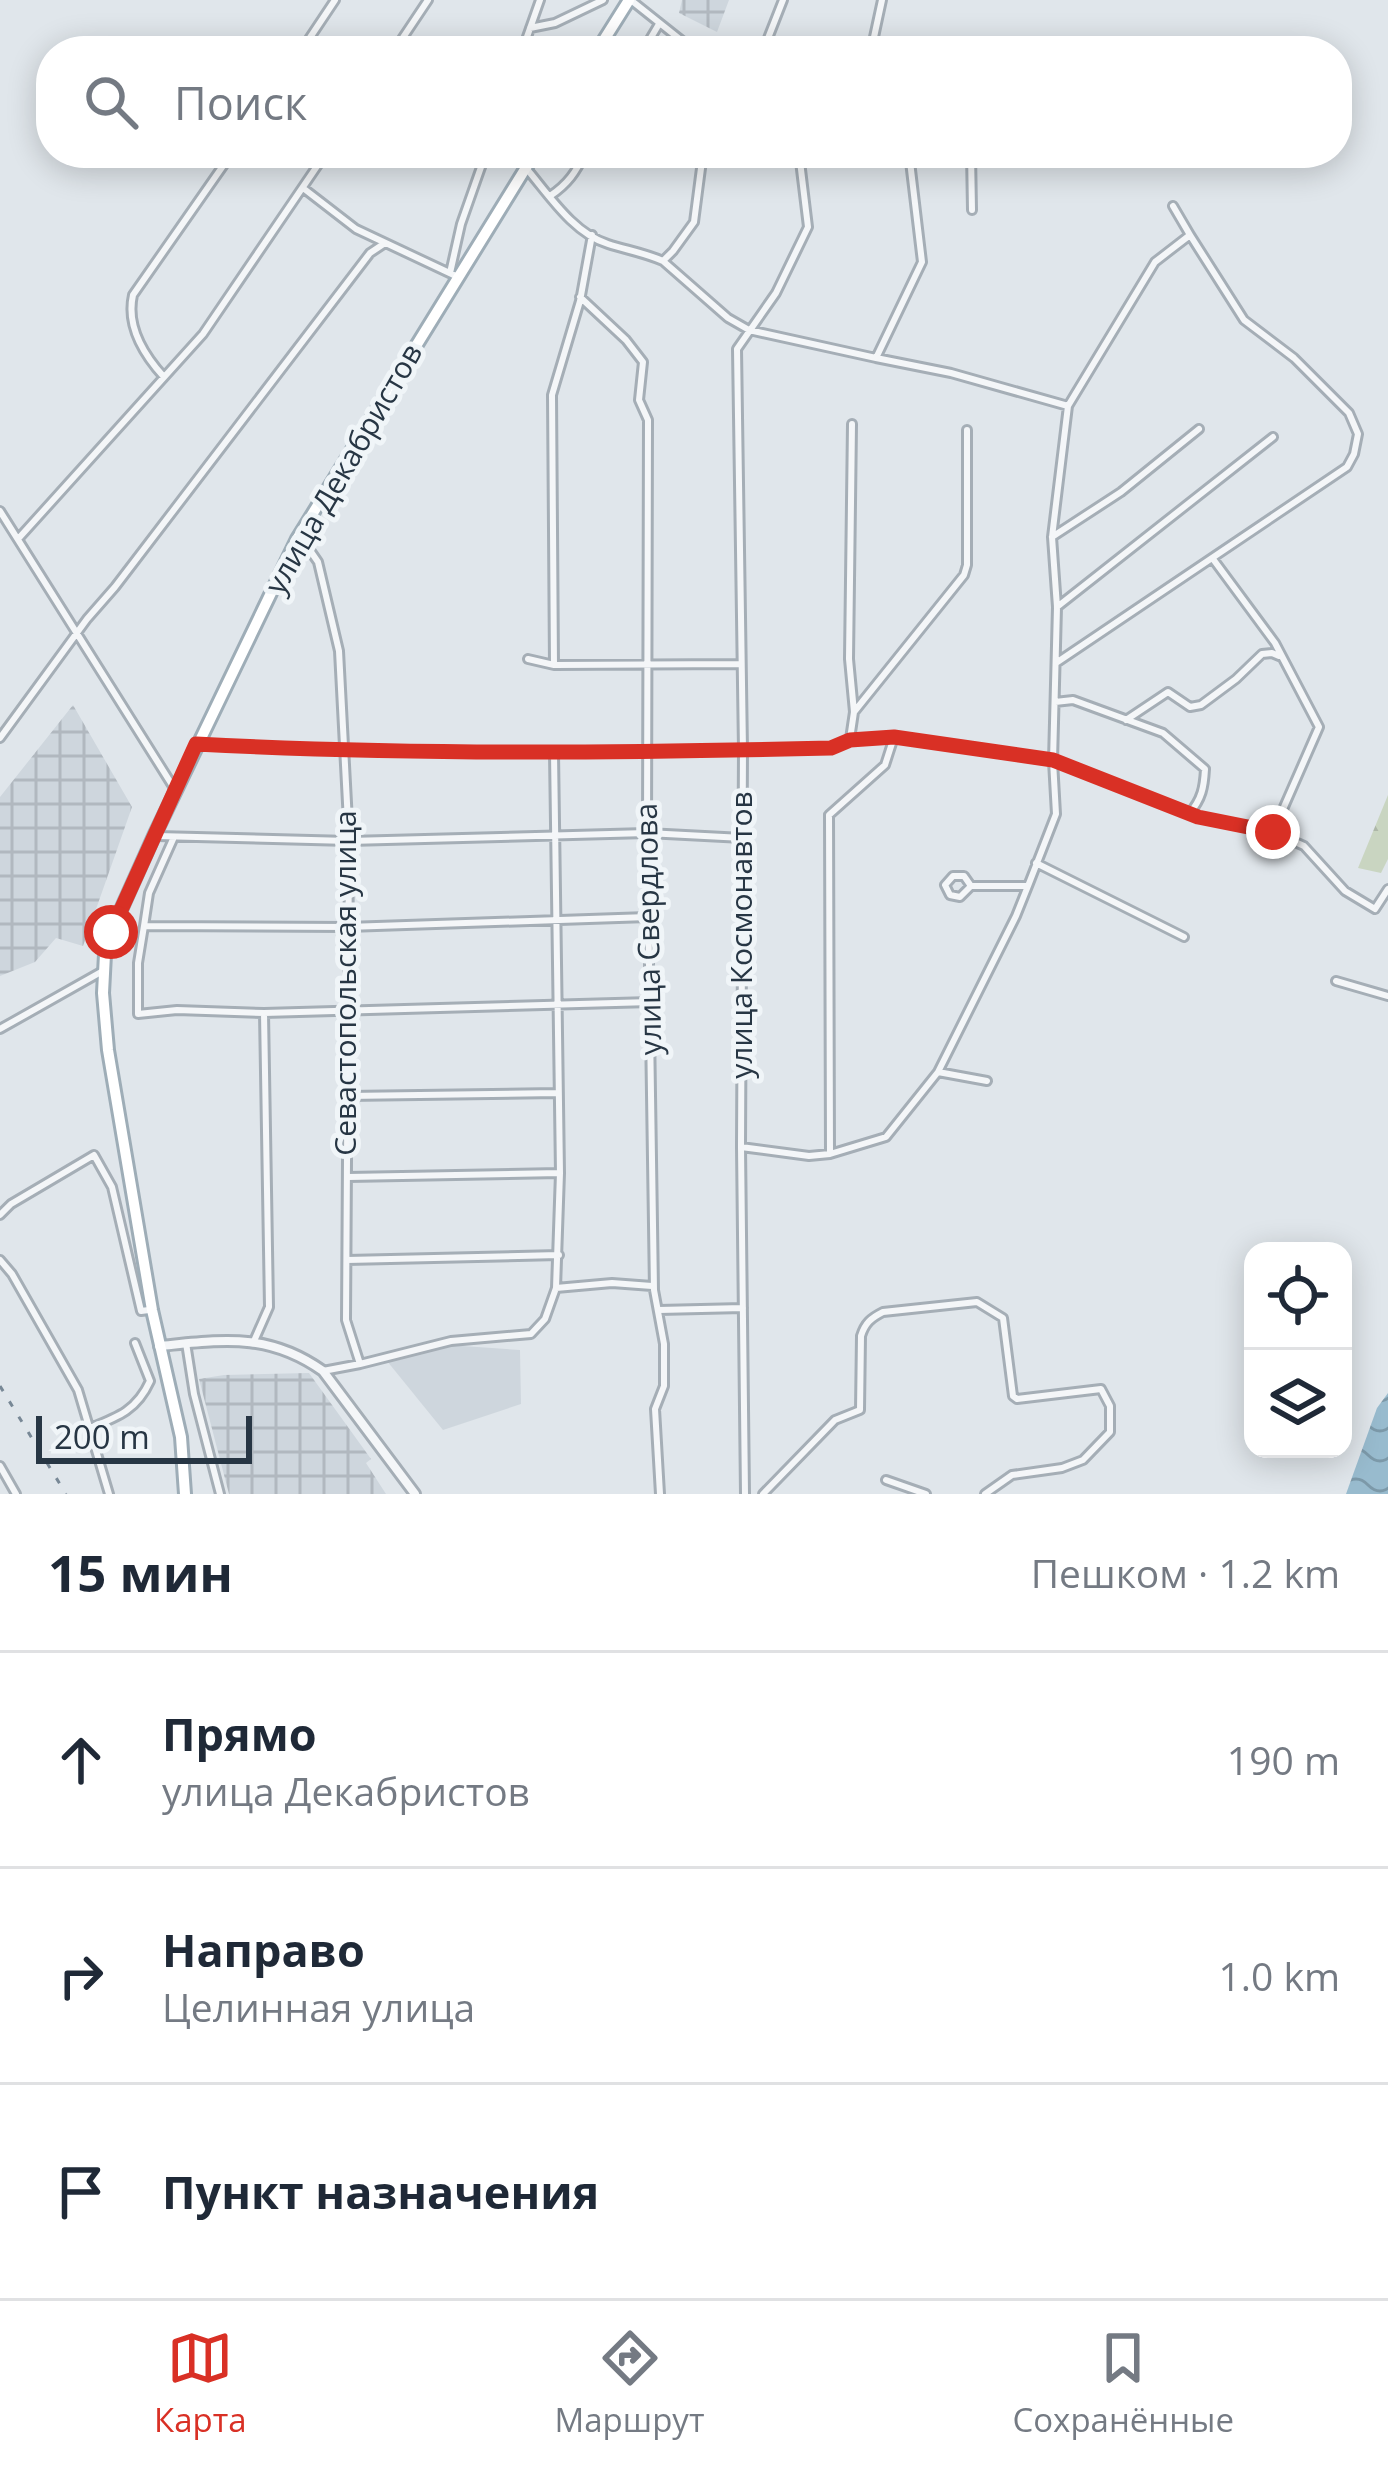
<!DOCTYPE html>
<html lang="ru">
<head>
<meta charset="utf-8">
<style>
	body { margin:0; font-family:"Open Sans",sans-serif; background:#f2f2f3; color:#1f2937 }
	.controls { position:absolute; right:36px; bottom:36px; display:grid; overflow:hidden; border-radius:24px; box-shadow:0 6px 30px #0003 }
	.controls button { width:108px; height:108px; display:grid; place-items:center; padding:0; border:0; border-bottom:3px solid #e0e1e3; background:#fff; color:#1f2937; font:60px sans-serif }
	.scale { position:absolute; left:36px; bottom:30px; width:216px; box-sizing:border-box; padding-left:12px; border:6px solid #273644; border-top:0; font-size:33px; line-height:42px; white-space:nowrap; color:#273644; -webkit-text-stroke:9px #f0f5f8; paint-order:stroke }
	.stop { position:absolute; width:36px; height:36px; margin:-27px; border:9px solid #d93025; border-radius:50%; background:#fff }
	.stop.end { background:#d93025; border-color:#fff; box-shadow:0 3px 12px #0008 }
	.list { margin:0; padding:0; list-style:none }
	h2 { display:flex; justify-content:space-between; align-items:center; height:156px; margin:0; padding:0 48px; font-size:51px }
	h2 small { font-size:39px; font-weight:400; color:#747a83 }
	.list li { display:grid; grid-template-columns:78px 1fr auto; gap:36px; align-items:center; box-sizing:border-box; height:216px; padding:0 48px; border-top:3px solid #e0e1e3 }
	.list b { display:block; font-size:45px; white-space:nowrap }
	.list p { margin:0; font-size:39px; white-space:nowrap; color:#747a83 }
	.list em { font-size:39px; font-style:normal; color:#747a83 }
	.icon { flex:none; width:66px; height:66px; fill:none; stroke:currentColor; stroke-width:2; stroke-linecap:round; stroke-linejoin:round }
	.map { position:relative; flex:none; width:1388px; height:1494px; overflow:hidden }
	.search { position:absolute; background:#fff; box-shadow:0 6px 30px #0003; left:36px; right:36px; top:36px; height:132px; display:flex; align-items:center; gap:30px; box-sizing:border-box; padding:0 42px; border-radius:48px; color:#747a83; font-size:45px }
	.sheet { height:804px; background:#fff }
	nav { display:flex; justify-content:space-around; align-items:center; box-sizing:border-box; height:168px; border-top:3px solid #e0e1e3; background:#fff; font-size:33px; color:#747a83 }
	nav a { display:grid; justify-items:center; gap:6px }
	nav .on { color:#d93025 }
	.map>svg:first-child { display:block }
</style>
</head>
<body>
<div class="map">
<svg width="1388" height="1494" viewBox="0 0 1388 1494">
	<defs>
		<pattern id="industrial-grid" width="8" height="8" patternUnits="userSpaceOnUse" patternTransform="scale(3)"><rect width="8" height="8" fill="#ced6dd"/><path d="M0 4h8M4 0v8" fill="none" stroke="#b1b8bf"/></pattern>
		<pattern id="forest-firs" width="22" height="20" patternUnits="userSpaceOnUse" patternTransform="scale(3)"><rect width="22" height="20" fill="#c9d5c1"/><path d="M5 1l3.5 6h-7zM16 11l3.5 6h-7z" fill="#adb7a7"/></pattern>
		<pattern id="water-waves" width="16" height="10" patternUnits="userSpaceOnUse" patternTransform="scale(3)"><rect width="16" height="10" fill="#98bbce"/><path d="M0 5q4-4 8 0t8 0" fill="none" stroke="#7c99a9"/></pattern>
	</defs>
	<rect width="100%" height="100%" fill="#e0e6eb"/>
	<path fill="#ced6dd" d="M448 1345 520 1350 521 1404 443 1430 387 1361Z"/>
	<path fill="url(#industrial-grid)" d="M682 0H729L717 32 679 13Z
		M73 705 132 807 83 946 56 938 35 962 0 976V797Z
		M309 1373 371 1459 366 1463 386 1494H229L199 1379 224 1375Z"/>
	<path fill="url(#forest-firs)" d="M1388 795V859L1381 873 1358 868Z"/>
	<path fill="url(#water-waves)" d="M1388 1393V1494H1346L1377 1408Z"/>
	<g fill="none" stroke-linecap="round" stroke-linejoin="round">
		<defs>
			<path id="minor" d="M632 1 686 44 701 51
				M530 28 555 23 603 0
				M301 51 335 0
				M394 51 428 0
				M522 51 540 0
				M643 51 659 24
				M763 51 783 0
				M871 51 882 0
				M971 153 972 210
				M1071 153V156
				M526 168C549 195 573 233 608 244 627 250 645 253 663 261L673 251 694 222 703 153
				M303 188 356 229 458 277
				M550 196C568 184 576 172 585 153
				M663 261 728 318 749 330 876 358 922 262 909 153
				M450 273 461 224 486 153
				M580 297 626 340 643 362 639 400 648 420 647 833 654 1290 664 1344V1386L655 1409 660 1494
				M876 358 951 373 1068 406
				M164 377C144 355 126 326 133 295L232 153
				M0 511 174 788
				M1052 537 1121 492 1199 429
				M18 539 203 334 326 153
				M299 540 307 546 318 562 339 651 349 841 346 1320 360 1364
				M1213 559 1275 643 1319 727 1273 832
				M1057 607 1273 437
				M528 659 554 665 739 664
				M1056 663 1347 467 1354 454 1358 434 1349 413 1294 358 1244 320 1190 235
				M554 665 552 395 580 301 592 235
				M1055 702 1073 700 1163 733 1205 769C1204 787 1202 799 1189 814
				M854 712 964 575 967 565V430
				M1126 720 1168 692 1190 707 1201 705 1236 679 1262 654 1272 653 1279 656
				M0 738 87 619 115 587 370 253 385 243
				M850 739 854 712 849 659 852 424
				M200 744C411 755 620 752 831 748L850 739 894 737 1053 761 1198 817 1273 832 1304 846 1345 891 1375 909 1388 889
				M554 753 560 1173 556 1288
				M157 836 349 841 647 833 743 838
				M174 837 149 893 144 926 347 927 648 917
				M1036 863 1184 937
				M1028 886 1056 814 1053 761 1057 607 1052 537 1068 406 1155 262 1190 235 1173 206
				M144 926 138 963V1014L177 1010 264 1013 651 1002
				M1336 981 1388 996
				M0 1029 101 972
				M938 1072 987 1081
				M347 1096 557 1093
				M741 1147 809 1156 830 1154 886 1137 938 1072 1016 916 1028 886H971L960 897 950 895 945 885 953 876H964L971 886
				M830 1154 829 815 885 765 894 737
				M348 1177 560 1173
				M0 1215 11 1204 94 1155 112 1187 141 1311 149 1310
				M0 1260 12 1274 78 1390 109 1494
				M347 1260 559 1255
				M659 1310 743 1308
				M254 1341 269 1307 264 1013
				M186 1343 194 1394 220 1494
				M323 1371 360 1364 451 1341 531 1334 545 1319 556 1288 612 1283 652 1286
				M90 1428C118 1417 137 1410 150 1381L135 1343
				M0 1466 16 1494
				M886 1480 926 1494
				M745 1494 741 1147 743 750 737 349 776 293 808 227 799 153
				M763 1494 835 1420 860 1410 861 1336C865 1323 871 1318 883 1312L977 1302 1003 1318 1013 1396 1017 1399 1101 1389 1110 1406V1432L1083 1460 1062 1468 1012 1475 985 1494"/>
			<path id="tertiary" d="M159 1346C223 1340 268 1332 323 1371L415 1494"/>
			<path id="primary" d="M597 51 629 0
				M185 1494 181 1437 152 1310 108 1050 103 993 105 954 111 932 154 836 297 539 535 153"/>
		</defs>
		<use href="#minor" stroke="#a5aeb6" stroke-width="12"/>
		<use href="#tertiary" stroke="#a5aeb6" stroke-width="14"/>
		<use href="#primary" stroke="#9eadb7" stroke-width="16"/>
		<use href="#minor" stroke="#f4f6f8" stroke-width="6"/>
		<use href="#tertiary" stroke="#f4f6f8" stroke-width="8"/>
		<use href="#primary" stroke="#fff" stroke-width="10"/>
		<path stroke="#788896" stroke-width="3" stroke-dasharray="6 12" stroke-linecap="butt" d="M0 1386 66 1494"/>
	</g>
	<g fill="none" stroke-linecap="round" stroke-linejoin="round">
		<path stroke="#d93025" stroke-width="15" d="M111 932 196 744C408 755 619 753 831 748L850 740 894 737 1053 760 1198 817 1273 832"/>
	</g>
	<g text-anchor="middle" stroke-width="10" stroke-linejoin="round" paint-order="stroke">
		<g font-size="30" fill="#273644" stroke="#f0f5f8">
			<text transform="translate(344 469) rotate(-60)" y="10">улица Декабристов</text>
			<text transform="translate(649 929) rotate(-91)" y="10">улица Свердлова</text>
			<text transform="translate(742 935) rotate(-90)" y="10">улица Космонавтов</text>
			<text transform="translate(346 983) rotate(-90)" y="10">Севастопольская улица</text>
		</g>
	</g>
</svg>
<div class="controls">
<button><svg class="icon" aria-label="locate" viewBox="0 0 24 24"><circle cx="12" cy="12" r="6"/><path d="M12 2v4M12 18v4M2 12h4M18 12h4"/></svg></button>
<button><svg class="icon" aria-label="layers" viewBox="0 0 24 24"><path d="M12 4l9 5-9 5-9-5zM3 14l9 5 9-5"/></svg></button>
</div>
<div class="scale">200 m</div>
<div class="stop" style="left:111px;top:932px"></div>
<div class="stop end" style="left:1273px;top:832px"></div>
<div class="search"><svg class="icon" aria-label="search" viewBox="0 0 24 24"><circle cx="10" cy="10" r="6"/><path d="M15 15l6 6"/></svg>Поиск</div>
</div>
<section class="sheet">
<h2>15 мин<small>Пешком · 1.2 km</small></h2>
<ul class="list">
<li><svg class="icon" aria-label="ahead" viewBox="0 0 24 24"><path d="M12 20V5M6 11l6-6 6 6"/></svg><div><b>Прямо</b><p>улица Декабристов</p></div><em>190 m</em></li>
<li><svg class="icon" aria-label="right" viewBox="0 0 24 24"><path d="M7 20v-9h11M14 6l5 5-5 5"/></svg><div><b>Направо</b><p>Целинная улица</p></div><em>1.0 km</em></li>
<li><svg class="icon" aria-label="arrive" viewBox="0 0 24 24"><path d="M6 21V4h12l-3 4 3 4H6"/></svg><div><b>Пункт назначения</b></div></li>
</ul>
</section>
<nav>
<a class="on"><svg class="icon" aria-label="map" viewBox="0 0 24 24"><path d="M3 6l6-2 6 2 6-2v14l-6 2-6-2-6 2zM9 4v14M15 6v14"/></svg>Карта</a>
<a><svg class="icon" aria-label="directions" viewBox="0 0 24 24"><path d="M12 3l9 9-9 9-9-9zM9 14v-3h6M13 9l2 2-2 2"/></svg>Маршрут</a>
<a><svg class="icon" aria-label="saved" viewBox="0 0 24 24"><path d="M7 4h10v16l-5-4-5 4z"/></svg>Сохранённые</a>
</nav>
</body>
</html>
